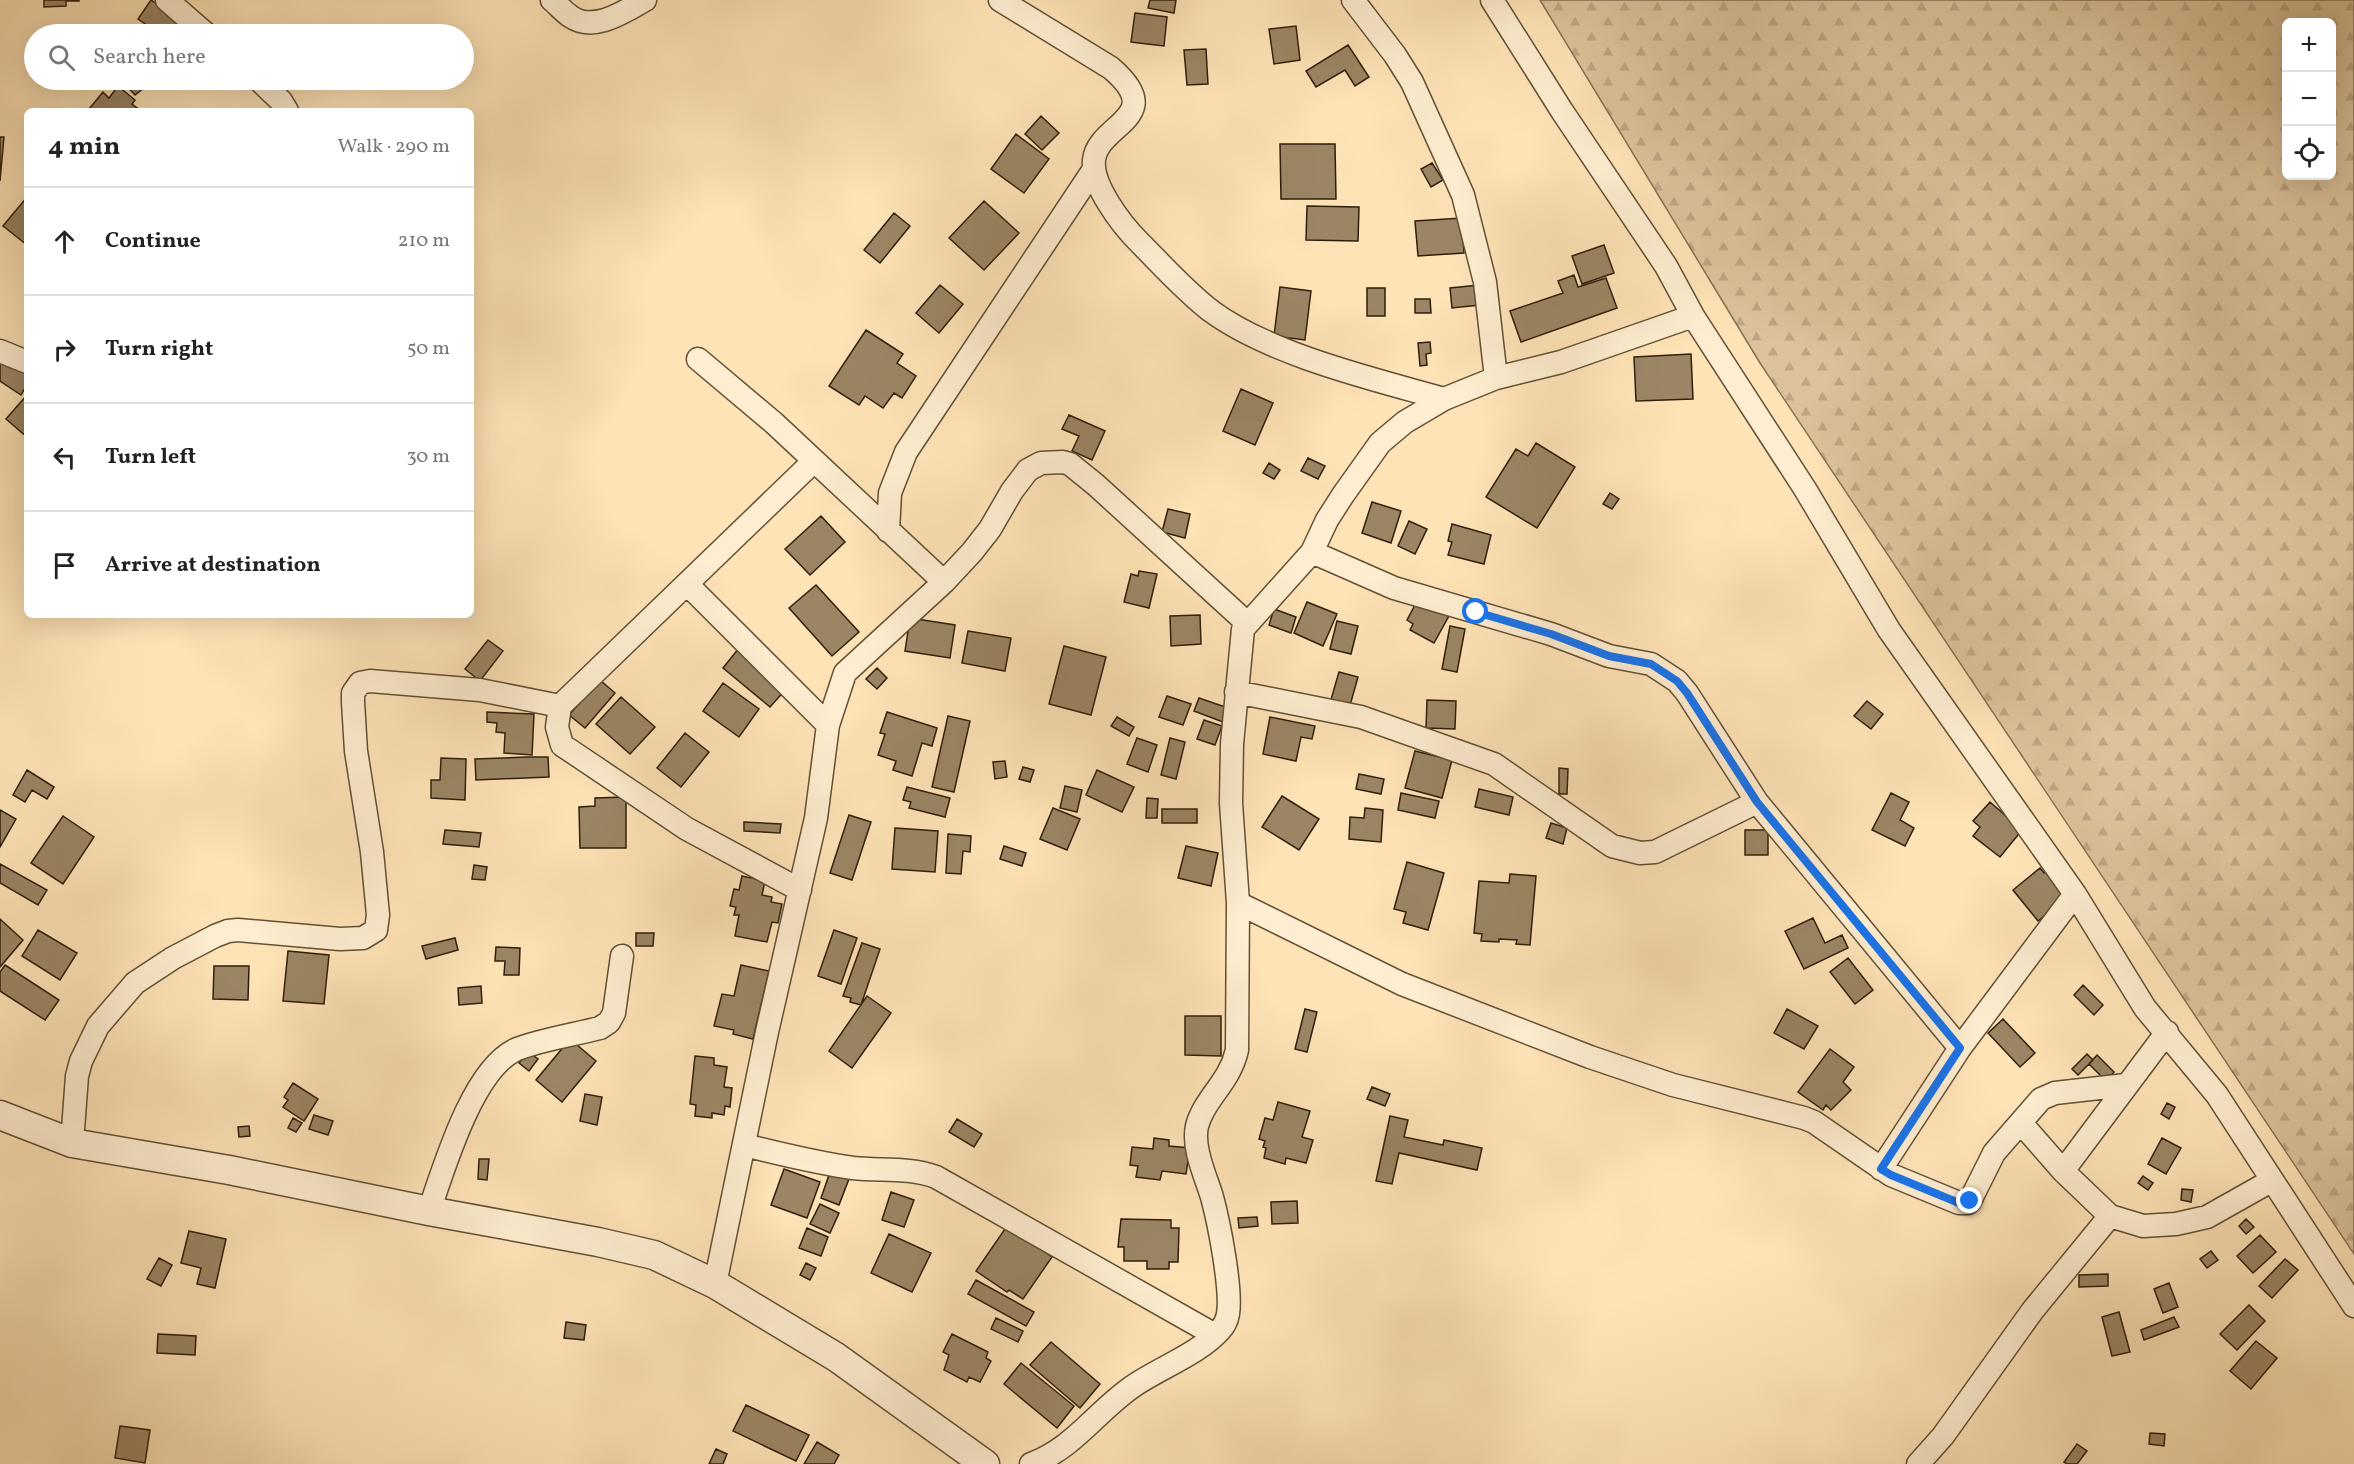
<!DOCTYPE html>
<html lang="en">
<head>
<meta charset="utf-8">
<style>
	body { margin:0; font-family:Vollkorn,serif; background:#f6f6f6; color:#222 }
	.controls { position:absolute; right:18px; top:18px; display:grid; overflow:hidden; border-radius:9px; box-shadow:0 6px 24px #0002 }
	.controls button { width:54px; height:54px; display:grid; place-items:center; padding:0; border:0; border-bottom:2px solid #e0e0e0; background:#fff; color:#222; font:30px sans-serif }
	.stop { position:absolute; width:18px; height:18px; margin:-14px; border:4px solid #1a73e8; border-radius:50%; background:#fff }
	.stop.end { background:#1a73e8; border-color:#fff; box-shadow:0 2px 6px #0008 }
	.list { margin:0; padding:0; list-style:none }
	h2 { display:flex; justify-content:space-between; align-items:center; height:78px; margin:0; padding:0 24px; font-size:26px }
	h2 small { font-size:20px; font-weight:400; color:#767676 }
	.list li { display:grid; grid-template-columns:39px 1fr auto; gap:18px; align-items:center; box-sizing:border-box; height:108px; padding:0 24px; border-top:2px solid #e0e0e0 }
	.list b { display:block; font-size:22px; white-space:nowrap }
	.list em { font-size:20px; font-style:normal; color:#767676 }
	.icon { flex:none; width:33px; height:33px; fill:none; stroke:currentColor; stroke-width:2; stroke-linecap:round; stroke-linejoin:round }
	.map { position:relative; flex:none; width:2354px; height:1464px; overflow:hidden }
	.search { position:absolute; background:#fff; box-shadow:0 6px 24px #0002; left:24px; top:24px; width:450px; height:66px; display:flex; align-items:center; gap:15px; box-sizing:border-box; padding:0 21px; border-radius:33px; color:#767676; font-size:22px }
	.panel { position:absolute; background:#fff; box-shadow:0 6px 24px #0002; left:24px; top:108px; width:450px; height:510px; border-radius:9px }
	.map>svg:first-child { display:block }
</style>
</head>
<body>
<div class="map">
<svg width="2354" height="1464" viewBox="0 0 2354 1464">
	<defs>
		<pattern id="forest-firs" width="22" height="20" patternUnits="userSpaceOnUse" patternTransform="scale(1.5)"><rect width="22" height="20" fill="#dbc29a"/><path d="M5 1l3.5 6h-7zM16 11l3.5 6h-7z" fill="#bca683"/></pattern>
	</defs>
	<rect width="100%" height="100%" fill="#fee3b7"/>
	<filter id="stains"><feTurbulence type="fractalNoise" baseFrequency=".00333" numOctaves="4"/><feColorMatrix values="0 0 0 0 .2 0 0 0 0 .09 0 0 0 0 .02 0 0 0 .5 -.17"/></filter>
	<radialGradient id="worn" r=".72"><stop offset=".6" stop-color="#630" stop-opacity="0"/><stop offset="1" stop-color="#630" stop-opacity=".3"/></radialGradient>
	<path fill="url(#forest-firs)" stroke="#857052" stroke-width="1.5" fill-rule="evenodd" d="M1540 0H2354V1254L1760 363ZM2286 22H2332V176H2286Z"/>
	<path fill="#9b8564" stroke="#2f1f0a" stroke-width="1.5" d="M44 0H79V1H66V6L44 7Z
		M151 0 184 22 175 34H160L138 19Z
		M1150 0H1176L1174 13 1148 8Z
		M1135 13 1167 17 1164 46 1131 42Z
		M1296 26 1300 60 1274 64 1269 29Z
		M1348 45 1369 77 1355 86 1345 70 1316 87 1306 71Z
		M1206 49 1208 84 1187 85 1184 50Z
		M121 80H154L135 95Z
		M118 86 135 100 132 104 141 111H91L89 109 103 92 109 98Z
		M1041 116 1059 133 1042 150 1025 134Z
		M1016 134 1049 159 1024 193 991 169Z
		M0 137H4L0 181Z
		M1280 144H1335L1336 199H1281Z
		M1432 163 1443 180 1431 187 1421 169Z
		M27 197V245L3 226Z
		M984 201 1019 233 984 270 949 238Z
		M1307 206 1359 207 1358 241 1306 240Z
		M894 213 910 226 880 263 864 250Z
		M1462 218 1464 253 1418 256 1415 221Z
		M1604 245 1614 273 1582 284 1572 256Z
		M1574 275 1578 287 1606 278 1617 308 1521 342 1510 311 1563 293 1558 281Z
		M940 285 963 304 939 333 916 313Z
		M1479 285 1480 305 1452 308 1450 288Z
		M1280 287 1311 291 1305 340 1274 336Z
		M1367 288H1385V316H1367Z
		M1415 299H1430L1431 313H1415Z
		M866 330 903 354 897 363 916 376 902 398 894 393 883 408 865 396 859 405 829 386Z
		M1430 342 1431 353 1426 354 1427 365 1420 366 1418 343Z
		M1691 354 1693 399 1636 401 1634 357Z
		M0 356 27 373V385L21 395 0 381Z
		M1241 389 1273 403 1255 445 1223 431Z
		M27 395V437L6 419Z
		M1069 415 1105 431 1092 460 1072 451 1079 436 1062 429Z
		M1536 443 1575 467 1537 528 1486 497 1516 449 1528 456Z
		M1308 458 1325 466 1318 479 1301 471Z
		M1269 463 1280 470 1274 479 1263 473Z
		M1610 493 1619 499 1612 509 1603 504Z
		M1372 502 1401 511 1391 543 1362 533Z
		M1168 509 1190 514 1185 538 1162 532Z
		M821 516 845 542 810 575 785 549Z
		M1409 521 1427 529 1415 554 1398 546Z
		M1452 524 1491 535 1484 564 1448 555 1452 542 1448 541Z
		M1139 571 1157 574 1149 608 1124 602 1131 574 1138 576Z
		M816 585 859 632 832 656 789 608Z
		M1307 602 1337 614 1323 646 1294 633Z
		M1416 603 1428 610 1431 604 1450 614 1434 643 1410 630 1413 624 1407 620Z
		M1274 609 1296 617 1291 633 1269 625Z
		M1200 615 1201 644 1171 646 1170 616Z
		M910 618 955 625 950 658 905 651Z
		M1337 621 1358 626 1351 654 1330 649Z
		M1450 626 1465 629 1457 672 1442 669Z
		M968 631 1011 638 1005 671 962 663Z
		M488 640 503 651 480 681 465 669Z
		M1064 646 1106 657 1091 715 1049 704Z
		M739 648 787 688 770 707 723 668Z
		M877 668 887 678 877 689 866 679Z
		M1339 672 1358 677 1349 709 1330 703Z
		M600 680 615 693 585 728 569 715Z
		M723 683 759 709 739 737 703 711Z
		M1167 696 1191 704 1183 725 1159 717Z
		M621 697 655 727 630 754 596 724Z
		M1199 698 1228 708 1223 722 1194 711Z
		M1427 700 1456 701 1455 729 1426 728Z
		M1867 701 1883 714 1871 729 1854 716Z
		M487 712 534 714 532 755 504 753 505 733 496 732 497 723 487 722Z
		M887 712 937 728 932 746 922 743 912 776 893 770 896 761 878 755 885 734 880 733Z
		M948 716 970 721 954 792 932 787Z
		M1117 717 1134 727 1129 736 1111 726Z
		M1270 717 1315 726 1312 739 1301 737 1296 761 1263 754Z
		M1204 720 1222 726 1215 745 1197 739Z
		M685 733 709 752 681 787 657 768Z
		M1137 738 1157 745 1148 772 1127 764Z
		M1170 738 1185 742 1176 779 1161 775Z
		M1415 751 1452 760 1442 798 1405 788Z
		M527 757H548L549 777 476 780 475 759Z
		M441 758 466 759 465 800 431 798V780H440Z
		M1005 761 1007 777 995 779 993 762Z
		M1023 767 1034 770 1030 782 1019 779Z
		M1559 768 1568 769 1567 794H1559Z
		M27 770 54 787 47 799 32 790 25 802 13 795Z
		M1097 770 1134 787 1122 812 1086 795Z
		M1359 774 1384 779 1381 794 1356 789Z
		M1065 786 1082 790 1077 812 1060 808Z
		M907 787 950 798 945 817 909 808 911 802 903 800Z
		M1479 789 1513 797 1509 815 1475 807Z
		M1401 793 1439 801 1435 818 1398 810Z
		M1891 793 1909 802 1900 820 1914 828 1905 846 1872 830Z
		M1282 796 1319 819 1299 850 1262 827Z
		M626 797V848H580L579 807 595 806V798Z
		M1147 798 1158 799 1157 818H1146Z
		M1990 802 2022 830 2000 857 1973 836 1980 827 1973 821Z
		M1053 808 1080 819 1067 850 1040 839Z
		M1365 808 1383 810 1381 842 1349 839 1350 817 1364 818Z
		M1162 809H1197V823H1162Z
		M0 810 16 819 0 847Z
		M849 815 871 822 852 880 830 873Z
		M63 816 94 837 63 884 31 863Z
		M744 822 781 824 780 833 744 831Z
		M1551 823 1567 828 1563 844 1546 838Z
		M895 828 938 831 935 872 892 869Z
		M445 830 481 833 479 847 443 844Z
		M1745 830H1768V855H1745Z
		M948 834 971 836 970 852 963 851 961 874 946 873Z
		M1004 846 1026 853 1022 866 1000 859Z
		M1186 846 1218 853 1211 886 1178 878Z
		M1407 862 1444 873 1428 930 1403 923 1406 912 1394 909Z
		M0 864 47 890 38 905 0 883Z
		M474 865 487 867 485 880 472 879Z
		M2040 868 2044 873 2049 868 2063 883 2057 888 2066 899 2038 921 2013 890Z
		M1510 874 1536 876 1530 945 1516 944 1517 940 1499 939V942L1481 941 1482 934 1474 933 1479 881 1509 883Z
		M742 876 765 881 762 895 772 897 771 902 782 904 778 923 772 922 767 942 735 936 739 915H734L736 907 730 906 734 889 739 890Z
		M1813 918 1825 943 1842 935 1848 948 1804 969 1785 931Z
		M0 919 23 940 0 967Z
		M38 930 77 953 60 980 22 956Z
		M834 930 857 938 841 984 818 976Z
		M636 933H654L653 946H636Z
		M455 938 458 950 426 959 422 946Z
		M862 943 880 949 861 1005 850 1002 851 998 843 996Z
		M496 947 520 948 519 975H504L505 961H495Z
		M288 951 329 955 324 1004 283 1001Z
		M1848 958 1873 990 1855 1004 1830 972Z
		M5 965 59 1000 45 1020 0 991V972Z
		M741 965 769 971 753 1039 733 1034 734 1030 714 1026 722 994 734 996Z
		M214 966H249L248 1000 213 999Z
		M2083 985 2103 1005 2094 1015 2074 995Z
		M481 986 482 1003 459 1005 458 988Z
		M867 996 891 1013 852 1068 829 1051Z
		M1305 1009 1317 1012 1307 1052 1295 1049Z
		M1787 1009 1818 1026 1804 1049 1774 1033Z
		M1185 1016H1221V1056L1185 1055Z
		M2003 1019 2035 1053 2020 1067 1988 1033Z
		M570 1039 596 1061 562 1102 536 1080Z
		M1830 1049 1854 1067 1843 1082 1851 1090 1831 1110 1826 1105 1823 1110 1798 1092Z
		M528 1052 538 1059 529 1071 519 1063Z
		M2087 1054 2093 1060 2078 1075 2072 1069Z
		M2097 1055 2114 1072 2106 1081 2089 1064Z
		M695 1056 714 1058V1065L727 1067 724 1087 732 1088 730 1107 725 1106 724 1115 712 1113V1118L695 1116 696 1105 690 1104Z
		M293 1083 318 1099 304 1121 283 1107 288 1100 284 1097Z
		M1372 1087 1390 1094 1385 1106 1367 1099Z
		M585 1094 602 1097 597 1125 580 1121Z
		M1278 1102 1310 1111 1302 1137 1313 1140 1306 1163 1286 1158 1285 1164 1264 1158 1266 1148 1263 1147 1265 1141 1259 1139 1265 1118 1273 1120Z
		M2167 1103 2175 1107 2169 1119 2161 1114Z
		M314 1115 333 1121 328 1135 309 1129Z
		M1390 1116 1408 1120 1404 1137 1443 1145 1444 1140 1482 1148 1477 1170 1399 1153 1392 1184 1376 1181Z
		M293 1118 302 1123 296 1132 288 1128Z
		M957 1119 982 1134 974 1147 949 1132Z
		M249 1126 250 1136 239 1137 238 1127Z
		M1154 1138 1169 1140V1146L1190 1148 1186 1174 1162 1171 1160 1180 1136 1177 1138 1166 1130 1165 1132 1147 1153 1149Z
		M2162 1138 2181 1148 2166 1174 2148 1164Z
		M479 1159H489L487 1180 478 1179Z
		M784 1169 820 1182 807 1218 771 1205Z
		M830 1172 849 1179 839 1205 821 1198Z
		M2143 1176 2153 1183 2148 1190 2138 1183Z
		M2182 1189 2193 1190 2191 1202 2181 1200Z
		M891 1192 914 1200 904 1227 882 1220Z
		M1297 1201 1298 1223 1272 1224 1271 1202Z
		M820 1204 839 1213 830 1233 810 1224Z
		M1257 1217 1258 1226 1239 1228 1238 1218Z
		M1121 1219 1171 1220V1228H1179L1178 1262H1169V1269H1147V1261H1124V1247H1118Z
		M2246 1219 2254 1227 2246 1234 2239 1226Z
		M1007 1226 1052 1257 1023 1299 1009 1290 1007 1292 976 1271Z
		M807 1228 828 1237 821 1256 799 1248Z
		M189 1231 226 1239 215 1288 197 1284 201 1268 181 1263Z
		M889 1234 931 1253 912 1292 871 1273Z
		M2260 1235 2276 1252 2253 1273 2237 1256Z
		M2211 1251 2218 1260 2207 1268 2200 1259Z
		M159 1258 172 1265 161 1286 147 1279Z
		M2285 1259 2298 1270 2272 1298 2259 1286Z
		M806 1263 816 1268 810 1280 800 1275Z
		M2108 1274V1286L2079 1287V1275Z
		M976 1280 1034 1312 1026 1326 968 1294Z
		M2169 1283 2178 1307 2163 1313 2154 1289Z
		M2249 1305 2265 1321 2237 1350 2220 1334Z
		M2119 1312 2130 1352 2112 1356 2102 1317Z
		M2174 1317 2179 1327 2144 1340 2141 1330Z
		M996 1318 1023 1331 1018 1342 991 1329Z
		M566 1322 586 1325 584 1340 564 1338Z
		M158 1334 196 1336 195 1355 157 1353Z
		M952 1334 988 1352 986 1358 991 1361 980 1382 969 1377 967 1382 944 1370 949 1355 943 1352Z
		M2256 1341 2277 1358 2251 1389 2230 1371Z
		M1051 1342 1100 1384 1080 1408 1030 1365Z
		M1021 1363 1074 1406 1057 1428 1004 1384Z
		M746 1405 809 1435 796 1461 733 1431Z
		M120 1426 150 1430 145 1463 115 1458Z
		M2150 1433 2165 1434 2164 1446 2149 1444Z
		M817 1442 839 1455 834 1464H804Z
		M2077 1444 2087 1451 2077 1464H2067L2064 1462Z
		M716 1449 727 1454 723 1464H709Z"/>
	<g fill="none" stroke-linecap="round" stroke-linejoin="round">
		<defs>
			<path id="minor" d="M167 0 206 34
				M552 0C558 5 564 12 570 16 593 33 624 12 645 0
				M1000 0 1111 68C1169 118 1098 123 1094 160 1091 185 1122 225 1139 242 1162 265 1185 291 1211 311 1271 355 1373 379 1444 399
				M1353 0 1395 55 1412 82 1463 195 1485 282 1496 378
				M1492 0 1562 111 1666 266 1693 316 1805 489 1889 630 2075 894 2145 1008 2217 1095 2354 1306
				M259 80 281 101 287 111
				M0 351 27 362
				M698 359 774 423 944 582
				M888 531 890 493 906 452 1094 169
				M1312 552 1394 588 1551 634 1609 656 1651 664 1677 681 1687 693 1757 802 1960 1048
				M688 585 828 725
				M1236 692 1361 717 1494 764 1612 846 1640 853 1655 852 1757 802
				M800 890 687 829 562 745 557 727 560 706 814 461
				M1238 903 1402 984 1590 1057 1673 1085 1804 1118 1814 1122 1891 1175 1959 1203H1968L1970 1201 1994 1153 2041 1099 2055 1093 2126 1085
				M2021 1123 2063 1171 2110 1216 2143 1226 2176 1224 2207 1217 2271 1181
				M72 1143 77 1076 81 1061 98 1026 135 983 173 958 215 936 228 931 238 930 340 939 363 938 376 930 378 915 372 852 356 751 353 702V693L360 683 370 681 480 690 560 706
				M744 1145C781 1154 816 1163 853 1168 881 1171 909 1167 936 1177L1215 1335
				M1881 1169 1960 1048 2075 894
				M2063 1171 2167 1032
				M429 1211C444 1168 472 1071 515 1050 535 1041 577 1034 600 1028L609 1022 614 1013 622 956
				M715 1284 767 1032 816 818 828 725 845 673 944 582 972 552 990 529 1012 491 1028 470 1041 463 1063 462 1070 464 1096 485 1247 623
				M1031 1464C1074 1448 1095 1413 1132 1387 1157 1369 1199 1354 1220 1330 1224 1326 1227 1320 1228 1314 1232 1289 1219 1223 1212 1197 1206 1177 1192 1148 1197 1126 1204 1099 1230 1082 1237 1050L1238 903 1231 803 1232 744 1243 629 1312 552 1327 520 1343 495 1380 443 1405 422 1444 399 1496 378 1561 362 1693 316
				M1918 1464 1943 1436 2033 1310 2110 1216"/>
			<path id="tertiary" d="M0 1115 72 1143 229 1170 429 1211 598 1242 654 1255 715 1284 836 1357 985 1464"/>
		</defs>
		<use href="#minor" stroke="#635035" stroke-width="25"/>
		<use href="#tertiary" stroke="#635035" stroke-width="31"/>
		<use href="#minor" stroke="#feedd0" stroke-width="22"/>
		<use href="#tertiary" stroke="#feedd0" stroke-width="28"/>
	</g>
	<g fill="none" stroke-linecap="round" stroke-linejoin="round">
		<path stroke="#1a73e8" stroke-width="8" d="M1476 612 1551 634 1609 656 1651 664 1677 681 1687 693 1757 802 1960 1048 1881 1169 1891 1175 1959 1203H1968L1970 1201"/>
	</g>
	<rect width="100%" height="100%" filter="url(#stains)"/>
	<rect width="100%" height="100%" fill="url(#worn)"/>
</svg>
<div class="controls">
<button>+</button>
<button>−</button>
<button><svg class="icon" aria-label="locate" viewBox="0 0 24 24"><circle cx="12" cy="12" r="6"/><path d="M12 2v4M12 18v4M2 12h4M18 12h4"/></svg></button>
</div>
<div class="stop" style="left:1476px;top:612px"></div>
<div class="stop end" style="left:1970px;top:1201px"></div>
<div class="search"><svg class="icon" aria-label="search" viewBox="0 0 24 24"><circle cx="10" cy="10" r="6"/><path d="M15 15l6 6"/></svg>Search here</div>
<section class="panel">
<h2>4 min<small>Walk · 290 m</small></h2>
<ul class="list">
<li><svg class="icon" aria-label="ahead" viewBox="0 0 24 24"><path d="M12 20V5M6 11l6-6 6 6"/></svg><div><b>Continue</b></div><em>210 m</em></li>
<li><svg class="icon" aria-label="right" viewBox="0 0 24 24"><path d="M7 20v-9h11M14 6l5 5-5 5"/></svg><div><b>Turn right</b></div><em>50 m</em></li>
<li><svg class="icon" aria-label="left" viewBox="0 0 24 24"><path d="M17 20v-9H6M10 6l-5 5 5 5"/></svg><div><b>Turn left</b></div><em>30 m</em></li>
<li><svg class="icon" aria-label="arrive" viewBox="0 0 24 24"><path d="M6 21V4h12l-3 4 3 4H6"/></svg><div><b>Arrive at destination</b></div></li>
</ul>
</section>
</div>
</body>
</html>
